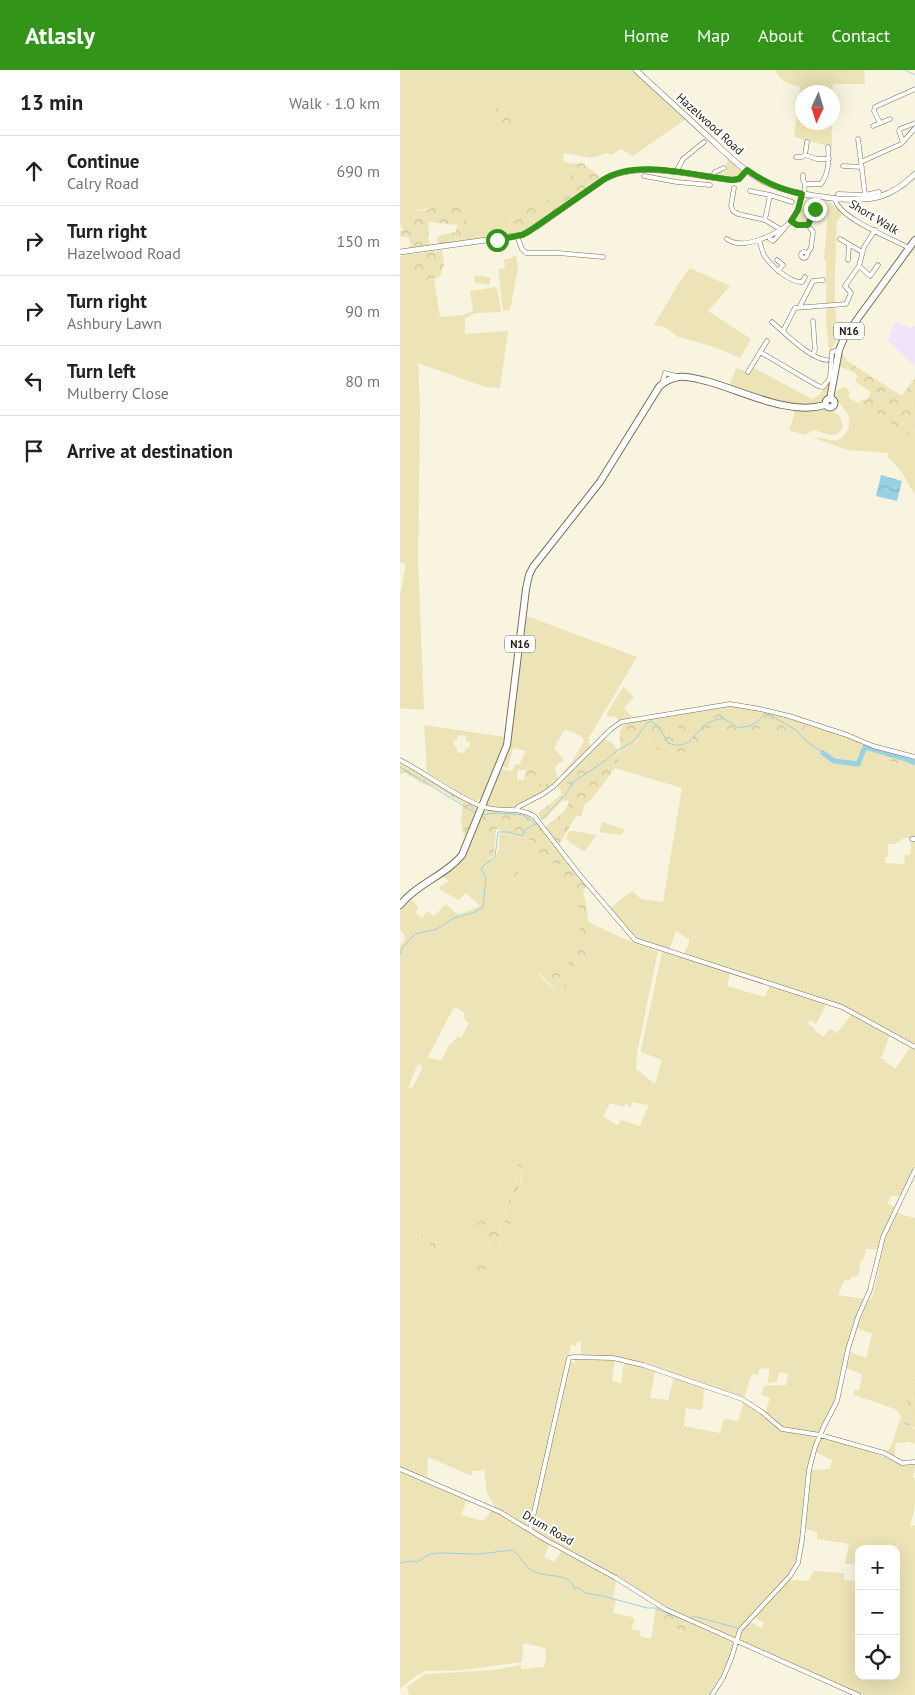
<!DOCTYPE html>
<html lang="en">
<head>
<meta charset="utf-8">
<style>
	body { margin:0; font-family:"PT Sans",sans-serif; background:#f2f2f2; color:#202124 }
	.controls { position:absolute; right:15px; bottom:15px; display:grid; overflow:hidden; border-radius:10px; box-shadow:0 5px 20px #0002 }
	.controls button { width:45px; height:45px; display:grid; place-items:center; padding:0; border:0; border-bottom:1px solid #e0e0e0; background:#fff; color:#202124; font:25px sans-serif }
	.compass { position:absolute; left:395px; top:15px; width:45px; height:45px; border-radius:50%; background:#fff; box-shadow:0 5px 20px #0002; rotate:184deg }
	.stop { position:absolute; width:15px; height:15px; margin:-11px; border:4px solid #329519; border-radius:50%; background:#fff }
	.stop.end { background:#329519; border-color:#fff; box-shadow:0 1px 5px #0008 }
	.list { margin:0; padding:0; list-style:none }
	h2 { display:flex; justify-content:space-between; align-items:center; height:65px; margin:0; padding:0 20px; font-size:21px }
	h2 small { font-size:16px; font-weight:400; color:#757577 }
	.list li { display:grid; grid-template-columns:32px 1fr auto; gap:15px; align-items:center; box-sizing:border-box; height:70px; padding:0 20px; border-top:1px solid #e0e0e0 }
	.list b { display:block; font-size:19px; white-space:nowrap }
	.list p { margin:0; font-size:16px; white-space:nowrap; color:#757577 }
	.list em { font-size:16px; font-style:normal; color:#757577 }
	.icon { flex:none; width:28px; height:28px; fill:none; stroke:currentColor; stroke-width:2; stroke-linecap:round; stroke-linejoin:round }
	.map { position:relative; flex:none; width:515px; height:1625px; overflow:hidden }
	header { display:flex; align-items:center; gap:30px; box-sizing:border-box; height:70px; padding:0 25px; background:#329519; color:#fff }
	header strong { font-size:24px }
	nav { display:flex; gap:28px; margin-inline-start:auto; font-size:18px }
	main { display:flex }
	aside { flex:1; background:#fff }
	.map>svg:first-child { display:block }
</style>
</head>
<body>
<header>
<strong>Atlasly</strong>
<nav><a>Home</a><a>Map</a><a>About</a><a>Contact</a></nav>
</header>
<main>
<aside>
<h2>13 min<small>Walk · 1.0 km</small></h2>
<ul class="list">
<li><svg class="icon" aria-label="ahead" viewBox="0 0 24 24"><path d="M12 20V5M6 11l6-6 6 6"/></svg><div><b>Continue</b><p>Calry Road</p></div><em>690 m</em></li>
<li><svg class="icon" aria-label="right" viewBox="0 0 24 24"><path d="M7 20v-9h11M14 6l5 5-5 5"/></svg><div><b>Turn right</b><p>Hazelwood Road</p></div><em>150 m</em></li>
<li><svg class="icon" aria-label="right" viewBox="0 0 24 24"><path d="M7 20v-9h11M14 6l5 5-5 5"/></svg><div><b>Turn right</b><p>Ashbury Lawn</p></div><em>90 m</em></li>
<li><svg class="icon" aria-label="left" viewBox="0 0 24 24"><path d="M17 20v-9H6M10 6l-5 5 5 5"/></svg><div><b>Turn left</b><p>Mulberry Close</p></div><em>80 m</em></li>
<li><svg class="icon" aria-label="arrive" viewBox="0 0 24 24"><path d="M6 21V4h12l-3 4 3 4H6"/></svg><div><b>Arrive at destination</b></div></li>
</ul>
</aside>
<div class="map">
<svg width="515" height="1625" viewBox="0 0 515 1625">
	<defs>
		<pattern id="forest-crowns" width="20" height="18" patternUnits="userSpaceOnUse" patternTransform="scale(1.25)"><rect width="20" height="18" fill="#ece4b6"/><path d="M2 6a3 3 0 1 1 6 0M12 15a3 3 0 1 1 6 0" fill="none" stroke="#cac39c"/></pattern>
		<pattern id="water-waves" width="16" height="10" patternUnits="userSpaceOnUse" patternTransform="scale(1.25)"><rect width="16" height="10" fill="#98d1e4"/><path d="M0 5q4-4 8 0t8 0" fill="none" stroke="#83b3c3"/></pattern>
	</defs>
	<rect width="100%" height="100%" fill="#f8f4df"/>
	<path fill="#efe4f9" d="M496 251 510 258 515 256V296L488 270Z"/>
	<path fill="#ece4b6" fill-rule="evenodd" d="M0 0H233L286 49 233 86 221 79 211 85 207 83 192 88 164 83 163 91 172 94 174 98 161 122 143 131 111 140 110 165 66 171V137C48 138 31 137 13 141V156L3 160 0 154Z
		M375 0H464L465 14H433L432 22H402V52L432 53V77L394 67 400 17C389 14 380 11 375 0Z
		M328 89 341 100V105L333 108 316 105 319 102 324 103 327 100 326 96Z
		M407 128 416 129V133L412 132 411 135 414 136 408 152 404 154 397 152V149Z
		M429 132 443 144 437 151 435 201V238L438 268 429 283 426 250V192L424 189Z
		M13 184 16 211 34 209 40 247 63 245 73 241 70 221 96 217 98 222 101 242 76 243 65 248V264L108 261 100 318 85 317 18 293 20 339 18 487 24 640 0 638V526L6 494 0 492V186Z
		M116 186 118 198 110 240 103 241 98 199 105 198 104 190Z
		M290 198 330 216 308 241 351 269 340 288 315 277 278 267 265 257 254 255 279 213Z
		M75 205 91 208 89 215 74 212Z
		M433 282 437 283C435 296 433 318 426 328 412 347 347 323 329 316L336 298 350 303 354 298 412 329 421 323 431 310Z
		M445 317 450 322 448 327 512 366 515 354V425L501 401 488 387 489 383 448 380 414 368H420L436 371C446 367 452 356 448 345 444 337 438 334 435 324L439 319Z
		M385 336C391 337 398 339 405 340 419 340 442 336 443 357 435 371 426 363 414 360L405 365 389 360 394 346V341Z
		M127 546 237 587 188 669 190 670 188 672 192 676 163 706V702L172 692 184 671 181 666 165 659 154 678 164 690 156 696 155 701 158 708 141 716 142 714 139 709 146 694 126 700H118L117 709 124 710V707L136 708 135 713 126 715 137 719 135 727C120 736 103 744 86 735L99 699 112 701 115 694 119 695 126 681 113 678 108 698 101 696 113 649Z
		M223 617 234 627 224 638 232 647 219 651 215 646 208 647 206 645Z
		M327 635 358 641 359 644 356 650 338 653 327 645Z
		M305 639 307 645 305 657 283 664 291 666 293 669C288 674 282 677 275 676L274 670 267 665V658L256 648Z
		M368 651C371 658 377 664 386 665L390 657 398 665 408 654 463 673 465 683 508 698 515 696V768H504L494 774H488V785L486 787 485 793 504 794 505 785H509L511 782V770H515V976L452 940 417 927 284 884 290 870 276 861 269 880 237 869 230 863 210 838 232 821 241 829 263 832 282 718 215 698 223 682 237 672 242 666 246 665C262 678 270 687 291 685L293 676 309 659 335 660 341 662 358 661 365 652Z
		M24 655 104 667 102 680 84 727 77 731 70 729 27 702ZM58 665 66 666V671L70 673 69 678H66L64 683 57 682V677L54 676V670H57Z
		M204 668 213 674 219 681C210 692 197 694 184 692L163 712 175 717 171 724 163 726 160 721 161 720 157 716Z
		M202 752 224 759 222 765 199 762Z
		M169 761H173L197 765 184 782 166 769Z
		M102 763C115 768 129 764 138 777 127 787 115 794 113 809L126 792 143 781 172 814 178 829 182 873 176 885 170 890 162 905 152 901 138 902 142 908 160 926 184 889 187 875 188 852 234 873 258 881 237 983 236 999 255 1014 262 990 241 982V980L262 882 330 903 327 916 365 927 370 915 424 933 425 937 416 954 410 950 408 954 415 959 414 960 423 967 430 959 437 963 452 944 490 965 481 988 495 999 510 978 515 979V1096L501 1126H491L487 1133 495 1137 482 1165 478 1179H466L463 1190 461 1189 458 1206 450 1208 449 1211 445 1209 438 1224 439 1225 465 1229C446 1257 446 1294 437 1325 433 1338 424 1351 418 1364L383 1358 365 1343 370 1328 357 1323 362 1324 364 1316 386 1315 388 1304 379 1302 377 1312 367 1313 369 1306V1299L360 1298 358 1305 352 1303 344 1328 315 1317 227 1289 213 1286H181V1272L177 1271 176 1276 171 1275 130 1453 126 1455 95 1438 87 1423 84 1399 81 1401H72V1406L28 1387 27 1410 0 1397V875L5 870 4 864 0 859V837L6 829 13 831 18 837 16 843 22 848 27 841 34 846 46 834 58 845 80 836 66 823 59 830 40 820V816L49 811 41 805C58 794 63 791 69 772L81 766 88 770 86 786 92 790C101 781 99 775 99 764ZM54 937 64 942 65 950 69 953 61 968 57 966 52 974 50 973 41 991 28 987ZM18 994 23 996 13 1017 8 1018ZM232 1032 249 1035 240 1056 221 1050 218 1055 203 1047 210 1033 224 1037 226 1034 231 1038ZM118 1092H123C123 1110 114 1148 106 1164 97 1182 86 1186 83 1208L69 1201 23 1169 19 1165C26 1164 35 1168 38 1175L69 1198 76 1200C77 1197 78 1193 79 1191 83 1183 90 1181 89 1171L81 1169 83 1151 97 1157V1162L105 1151 103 1146 114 1115Z
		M497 1143 515 1148V1307L500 1353 515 1359V1374L510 1372 496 1373 494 1387 490 1383H486L492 1374 501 1346 495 1339 454 1325V1320L459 1321 462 1304 446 1298 451 1282 466 1288 472 1264 457 1258 466 1235 473 1225 485 1168Z
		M175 1288 215 1290 212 1311 221 1313 224 1292 255 1301 250 1328 268 1330 274 1308 304 1317 303 1337 301 1340 286 1338 284 1356 320 1363 324 1349 338 1351 344 1332 383 1361 416 1367 407 1397 401 1465 395 1495 380 1515 344 1553 333 1568 273 1541 132 1459 170 1292 175 1293Z
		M420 1368C438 1372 456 1377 474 1383 489 1388 499 1395 515 1395L513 1407 515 1408V1435L510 1457 515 1455V1625H462L339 1571 340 1563 350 1552 361 1558 364 1553 354 1547 389 1510 408 1511 414 1501 444 1503V1510L459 1511V1606H496V1479H459V1494H445L449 1474 417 1469V1462L405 1459 411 1400 430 1399 432 1390 416 1382Z
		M0 1401 67 1430 61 1445 83 1451 92 1440 149 1474V1476L144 1487 154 1492 161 1481 216 1511 213 1529H216L213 1543 232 1547 235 1550 231 1559 240 1561V1566L251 1569 254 1551 281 1562 292 1553 333 1572 334 1575 326 1597 310 1625H9L7 1617 25 1604 94 1600 121 1595V1599L144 1597 146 1588 145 1578 123 1573 122 1592 63 1600 26 1601 17 1605 0 1619Z"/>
	<path fill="url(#forest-crowns)" d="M108 28 116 52 110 59 90 48 100 31Z
		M182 93 202 108 135 155 121 163 110 165 111 140 143 131 161 122 174 98 172 94Z
		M35 137H67L66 171 37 175 38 166 56 162 57 155 29 152 28 167 31 176 7 179 11 175 9 168 0 166V161L13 156V141L26 140Z
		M42 180 44 195 40 206 34 209 16 211 13 184Z
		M441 282 447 291 502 326 515 307V354L512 367 459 333 462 329 467 330 471 322 455 311 457 307 456 303 438 296Z
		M327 635V645L338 653C344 651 350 652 356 650L359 644 358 641 330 635 361 640 408 654 398 665 390 658 387 667 375 662 367 651 365 652 358 661 340 662 335 660 309 659 293 676 291 685C278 686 261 683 250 675L252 669 246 665C237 667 231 679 223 682L215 698 192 729 185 734 181 746H176L159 775 145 757C153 750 166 743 169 732L168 730 162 731 144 750 139 747 138 743 160 726 171 724 175 717 163 712 184 692C198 694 207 691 218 683 223 674 219 673 220 664 220 649 245 649 256 648 263 654 267 655 267 665L274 670 275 676C282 677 288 674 293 669L291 666C283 664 279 663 278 655L286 650 292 654H302L305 657 307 645 305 639Z
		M463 673 515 689V696L505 700 501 695 464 683Z
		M0 691 80 738 67 770C58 758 63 746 62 733L36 717 25 715 4 702 0 705Z
		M147 694 139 709 142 715 158 708 159 710 135 727 133 725 137 720 127 718 126 714 135 713V708L124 707 126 700Z
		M83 738C101 740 121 739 136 751L187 816 183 820C188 841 193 870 183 890 177 903 167 914 160 926L138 901H152L162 905 170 890 177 885 181 873 178 829 172 814 143 781 126 792 112 811C114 794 127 788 138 777 130 765 116 766 103 764L99 759H96L94 786 91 788 86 786 88 770 81 766 76 768 75 771 69 772Z
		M118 1092H123V1095C119 1118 117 1143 106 1164 96 1181 86 1188 83 1208L69 1201 23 1169 19 1165C26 1164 35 1168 38 1175 50 1183 62 1196 76 1199 77 1196 78 1193 79 1191 83 1183 90 1181 89 1171 80 1169 75 1165 75 1156L78 1152 83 1151 97 1157 98 1162 105 1151 103 1146 114 1115Z
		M515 1307V1358L500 1353Z
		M256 1536 292 1553 286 1563 254 1551Z"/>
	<path fill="url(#water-waves)" d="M481 405 502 411 497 431 476 426Z"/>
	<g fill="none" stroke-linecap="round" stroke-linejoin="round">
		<path stroke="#98d1e4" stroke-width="1" d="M505 0 515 5
			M0 697 77 744
			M80 745 97 743 123 745 136 754
			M140 751 165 725 173 712 205 691 218 680 234 671 247 653 251 651 259 657 268 673C290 682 293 662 308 653 312 651 318 649 323 648L339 658C350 656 358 654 364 644H368L396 660 405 670 423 683
			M0 884 3 877 15 864 37 859 54 848 75 842 83 837 86 808 81 799 83 796 95 787 98 762H109L122 766 125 760 137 753
			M0 1493 10 1491 17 1492 30 1484 39 1483 78 1484 113 1480C118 1485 127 1498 133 1501 146 1508 169 1502 174 1518H179L186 1523 203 1526 247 1538H255L288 1551
			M292 1548 294 1546 337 1558"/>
		<path stroke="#98d1e4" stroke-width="5" d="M423 683 434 691 458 694 465 677 503 688 515 693"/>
		<defs>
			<path id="minor" d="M480 53 474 41 475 37 515 19
				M473 56 490 49
				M458 69 461 92
				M407 72 405 85 417 89H429
				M503 72 515 58
				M396 87H402L405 85
				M443 96 462 97
				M276 102 283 89 304 72
				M403 105V110L405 114
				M244 106 277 112 310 115
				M312 107 315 102 324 98
				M334 118 331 136 333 141 338 144 365 150 380 159
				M350 121 370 125 392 132
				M479 122 465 125 461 92 501 74 503 72 499 61 500 59 515 53
				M438 124 465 125
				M404 125 405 114H421C429 103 429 90 428 77
				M435 128C436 147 493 169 509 178
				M365 150 370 125
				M391 151 397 155H408L415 139V134
				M117 166 122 179 126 183H158L203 187
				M327 169C342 181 381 164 392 150 398 143 400 133 402 124
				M370 169 373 171 384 159
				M440 169 462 182
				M359 170C361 175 362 181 364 185 370 195 390 213 402 212L405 207
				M401 185a3 3 0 1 1 6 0a3 3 0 1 1-6 0Z
				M407 184 411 178 413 162 408 155
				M377 190 383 195 378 201
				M448 190 449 175
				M459 196 470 206 478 195
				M400 236 413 211 423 210
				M413 251 415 280 413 284
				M372 252C385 263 410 289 427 290
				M383 261 395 238 446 234 451 223 445 216 459 196 464 177 475 160
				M360 282 418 316 423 317 430 308 432 282 439 280
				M348 302 367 271
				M262 314 265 303 276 306
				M0 690C27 704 53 725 81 736 99 743 118 736 134 746L178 803 235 870 442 937 515 977
				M116 740 118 737 143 724 154 716 210 660 221 652 330 634 360 639 389 646 447 665 473 676 515 687
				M512 769H515
				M0 1399 100 1442 146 1470 216 1508 265 1539 458 1625
				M130 1460 169 1288 174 1287 213 1288 243 1295 342 1329 362 1342 382 1359 420 1365 484 1383 502 1393 515 1392
				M312 1625 323 1608 331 1589 340 1560 390 1506 398 1493 402 1470 409 1400 415 1377 424 1356 437 1331 448 1279 458 1247 470 1220 483 1167 515 1100"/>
			<path id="major" d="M236 0C258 21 281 41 303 62 322 79 342 101 365 112 389 123 413 126 439 129 472 131 491 128 515 104
				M0 182 122 165 136 157 203 110C237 89 294 106 332 110L339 109 347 100"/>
			<path id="highway" d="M425.5 333a4.5 4.5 0 1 1 9 0a4.5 4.5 0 1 1-9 0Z
				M430 329 439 280 445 266 515 170
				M0 835C18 813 46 805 62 785L107 675 126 519 129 505 133 497 200 412 259 317C264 312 272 308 279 307 288 306 297 309 306 311 341 320 388 346 425 335"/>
		</defs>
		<use href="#minor" stroke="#75715f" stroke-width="5"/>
		<use href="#major" stroke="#75715f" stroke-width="6"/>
		<use href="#highway" stroke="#75715f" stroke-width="8"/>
		<use href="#minor" stroke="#fff" stroke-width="4"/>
		<use href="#major" stroke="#fff" stroke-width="5"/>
		<use href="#highway" stroke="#fff" stroke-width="6"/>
	</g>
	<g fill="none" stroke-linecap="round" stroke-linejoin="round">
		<path stroke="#329519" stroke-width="6" d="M97 170 122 165 128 162 203 110C237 88 293 106 332 110L339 109 347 100C364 112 381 120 402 124L398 140 391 151 397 155H408L415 139"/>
	</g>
	<g text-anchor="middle" stroke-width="4" stroke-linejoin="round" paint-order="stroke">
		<g fill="#fff" stroke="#64645e" stroke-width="1">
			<rect x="434" y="252.5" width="30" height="17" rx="4"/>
			<rect x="105" y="565.5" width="30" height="17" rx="4"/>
		</g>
		<g font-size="11" font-weight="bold" fill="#222119">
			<text x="449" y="265">N16</text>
			<text x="120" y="578">N16</text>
		</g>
		<g font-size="12" fill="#222119" stroke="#fff">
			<text transform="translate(310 54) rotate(42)" y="4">Hazelwood Road</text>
			<text transform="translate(474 147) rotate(31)" y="4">Short Walk</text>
			<text transform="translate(148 1458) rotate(30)" y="4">Drum Road</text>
		</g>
	</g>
</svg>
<div class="controls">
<button>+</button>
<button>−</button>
<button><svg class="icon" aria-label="locate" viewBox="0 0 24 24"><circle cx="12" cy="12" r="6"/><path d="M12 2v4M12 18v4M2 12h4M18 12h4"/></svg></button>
</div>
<svg class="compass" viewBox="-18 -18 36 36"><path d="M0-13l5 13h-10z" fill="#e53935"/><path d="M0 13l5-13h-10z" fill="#757577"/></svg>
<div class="stop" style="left:97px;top:170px"></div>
<div class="stop end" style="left:415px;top:139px"></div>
</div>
</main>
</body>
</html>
